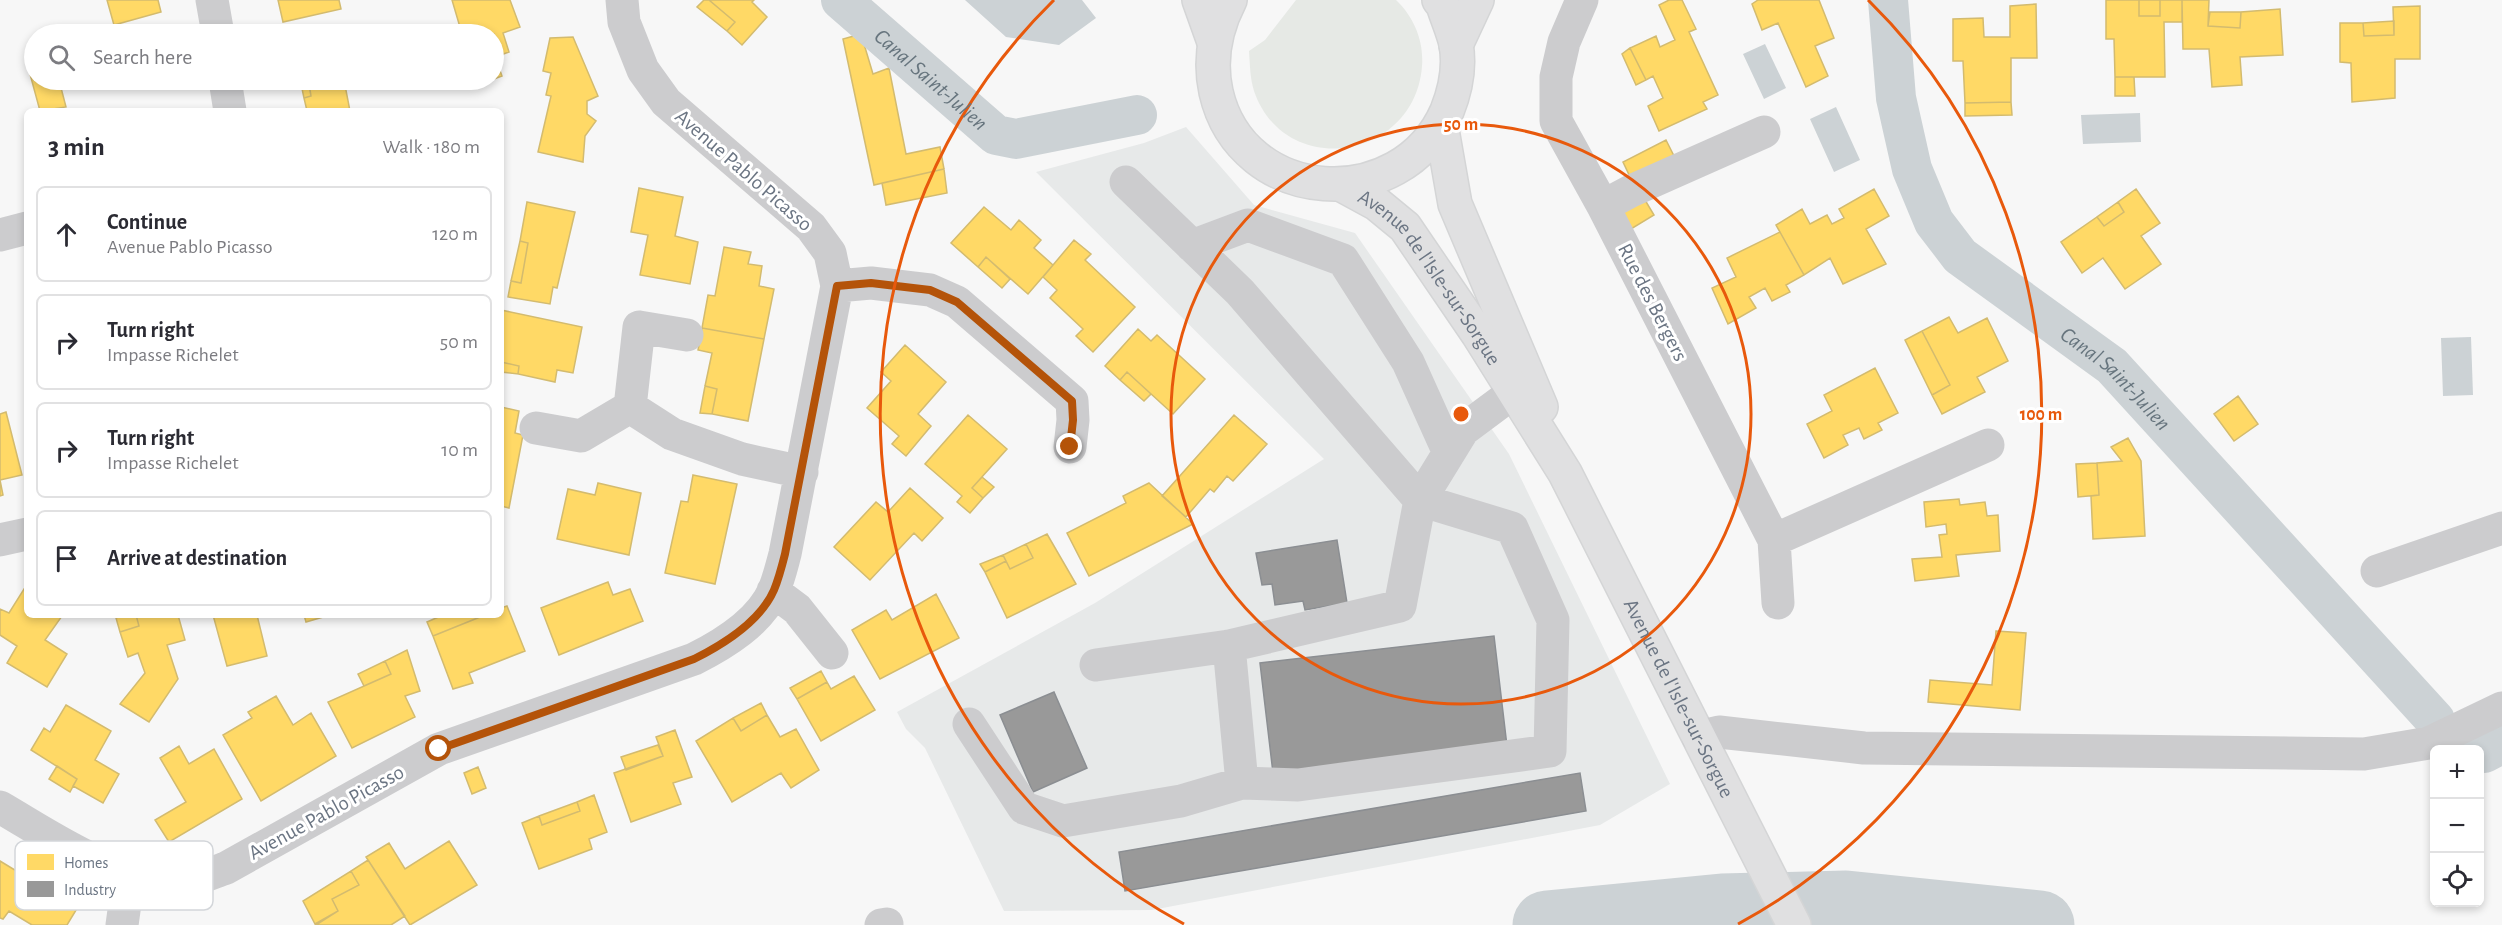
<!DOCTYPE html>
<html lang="en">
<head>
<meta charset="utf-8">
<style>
	body { margin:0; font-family:"Alegreya Sans",sans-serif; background:#f7f7f7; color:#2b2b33 }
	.controls { position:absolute; right:18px; bottom:18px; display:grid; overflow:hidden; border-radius:9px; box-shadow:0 3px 9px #0003 }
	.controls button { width:54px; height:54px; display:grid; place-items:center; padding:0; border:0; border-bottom:2px solid #e1e1e2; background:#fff; color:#2b2b33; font:30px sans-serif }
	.stop { position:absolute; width:18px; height:18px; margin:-14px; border:4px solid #b45309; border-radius:50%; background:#fff }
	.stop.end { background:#b45309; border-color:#fff; box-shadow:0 2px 6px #0008 }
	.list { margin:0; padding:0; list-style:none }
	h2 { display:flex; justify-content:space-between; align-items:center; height:78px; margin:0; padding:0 24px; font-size:26px }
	h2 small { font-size:20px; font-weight:400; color:#7c7c81 }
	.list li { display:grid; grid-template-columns:39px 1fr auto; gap:18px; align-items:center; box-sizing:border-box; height:96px; margin:0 12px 12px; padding:0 12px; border:2px solid #e1e1e2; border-radius:9px }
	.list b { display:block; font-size:22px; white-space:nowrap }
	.list p { margin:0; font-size:20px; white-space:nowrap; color:#7c7c81 }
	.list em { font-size:20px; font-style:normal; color:#7c7c81 }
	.icon { flex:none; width:33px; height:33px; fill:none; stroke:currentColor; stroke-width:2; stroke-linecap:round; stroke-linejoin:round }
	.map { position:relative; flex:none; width:2502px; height:925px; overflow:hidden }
	.search { position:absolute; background:#fff; box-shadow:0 3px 9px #0003; left:24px; top:24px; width:480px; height:66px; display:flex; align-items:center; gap:15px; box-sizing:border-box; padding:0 21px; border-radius:33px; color:#7c7c81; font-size:22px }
	.panel { position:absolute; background:#fff; box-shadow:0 3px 9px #0003; left:24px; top:108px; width:480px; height:510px; border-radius:9px }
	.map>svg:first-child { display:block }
</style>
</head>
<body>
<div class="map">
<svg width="2502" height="925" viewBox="0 0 2502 925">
	<rect width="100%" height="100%" fill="#f7f7f7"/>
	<path fill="#e7e9e9" d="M1186 127 1254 205 1355 233 1509 454 1670 784 1600 825 1152 910 1004 911 925 748 906 729 897 712 1095 603 1324 459 1036 172 1144 143Z"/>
	<path fill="#e6e9e5" d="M1296 0H1396C1414 17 1424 41 1422 66 1415 160 1285 181 1254 91 1250 78 1250 65 1249 51L1265 40Z"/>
	<path fill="#ccd2d5" d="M965 0H1082L1096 18 1059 45 1006 37Z
		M1765 44 1786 88 1764 99 1743 54Z
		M1836 107 1860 160 1834 172 1810 119Z
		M2140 113 2141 142 2083 144 2081 115Z
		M2471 337 2473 395 2443 396 2441 338Z"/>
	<path fill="#ffd966" stroke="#d3bb6f" stroke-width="1.5" d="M107 0H158L161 12 114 25Z
		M278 0H339L341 9 283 22Z
		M452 0H510L520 27 503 33 509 52 495 57 502 76 494 79V34H462Z
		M704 0H709L735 22 727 31 697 7Z
		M709 0H754L752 2 767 17 742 45 727 31 735 22Z
		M1669 0H1682L1696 29 1689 32 1718 95 1703 102 1707 109 1659 131 1648 106 1663 98 1653 76 1646 80 1630 48 1656 36 1660 47 1675 40 1659 5Z
		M1758 0H1819L1834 38 1815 46 1828 76 1806 87 1778 23 1762 30 1752 4Z
		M2106 0H2139V16H2160V0H2182V22H2164L2165 77H2115L2114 39H2106Z
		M2139 0H2160V16H2139Z
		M2182 0H2209L2208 26 2240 28 2241 12 2280 9 2283 55 2240 57 2242 85 2212 87 2209 49H2183Z
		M2036 4 2037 58H2011V102L1965 103 1963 61H1953V19L1983 18 1984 37H2010V6Z
		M2420 6V59H2395V98L2352 102 2351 63 2340 62V23H2363L2364 36 2394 35 2393 7Z
		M2210 12H2241L2240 28 2208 26Z
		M2394 21V35L2364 36 2363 23Z
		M861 34 873 74 889 68 906 154 940 147 944 169 874 185 843 39Z
		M573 37 598 96 587 101V114L596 121 585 136 583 162 538 152 551 96 546 95 551 73 543 71 550 38Z
		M1630 48 1646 80 1636 85 1622 54Z
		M34 73V80H59L66 107 40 111 30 74Z
		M2115 77H2134L2135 96H2115Z
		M308 80H344L350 111H307L304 98 311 96Z
		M309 83 311 96 304 98 301 84Z
		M2011 102 2012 115 1965 116V103Z
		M1666 140 1676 160 1632 181 1623 162Z
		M944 169 947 193 886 205 882 183Z
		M639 188 683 197 675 236 698 242 690 284 640 275 648 235 631 232Z
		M1874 189 1889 216 1866 229 1886 264 1843 284 1830 258 1804 275 1776 225 1802 209 1810 224 1827 215 1832 224 1844 218 1839 209Z
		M2136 189 2160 223 2141 236 2161 264 2125 289 2103 258 2082 273 2061 242 2097 217 2104 226 2124 212 2118 202Z
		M1642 195 1654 215 1631 229 1619 208Z
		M527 202 575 212 557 288 553 287 550 304 508 297 511 281 521 283 528 243 520 241Z
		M2118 202 2124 212 2104 226 2097 217Z
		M984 207 1011 230 1019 220 1041 240 1034 248 1053 265 1028 294 986 257 978 267 951 243Z
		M1780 232 1804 275 1786 285 1790 292 1772 301 1765 288 1749 297 1756 308 1728 324 1712 288 1736 277 1727 258Z
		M1074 240 1091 254 1085 260 1135 307 1093 352 1076 336 1083 329 1050 298 1057 290 1043 277Z
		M520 241 528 243 521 283 511 281Z
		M724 247 751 252 748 264 762 266 759 286 774 289 764 339 702 328 708 295 715 296Z
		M986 257 1010 279 1002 288 978 267Z
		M501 310 582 327 573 373 557 370 555 382 518 374 519 366 501 362Z
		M1949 317 1958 333 1987 318 2008 361 1977 377 1985 392 1942 414 1932 395 1950 385 1922 331Z
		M702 328 764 339 748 421 712 414 717 389 705 386 712 353 698 350Z
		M1138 329 1151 341 1157 335 1205 379 1173 414 1127 372 1120 380 1105 366Z
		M1922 331 1950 385 1932 395 1905 340Z
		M905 345 946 382 918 414 931 426 906 456 892 444 899 436 867 408 891 381 881 372Z
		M501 362 519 366 518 374 501 372Z
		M1875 368 1898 413 1878 423 1882 430 1864 439 1859 428 1843 435 1848 445 1824 458 1807 424 1832 411 1824 395Z
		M1127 372 1151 394 1144 401 1120 380Z
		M705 386 717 389 712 414 700 413Z
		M2238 396 2258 424 2234 441 2214 414Z
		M501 407 519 411 515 433 523 435 509 508 501 506Z
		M6 412 22 475 0 480 3 495 0 496V414Z
		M968 415 1007 449 972 488 983 498 970 513 957 502 962 496 925 464Z
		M1234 415 1267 444 1233 481 1227 476 1214 492 1210 489 1186 517 1162 496Z
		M2128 438 2141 461 2145 536 2093 539 2091 496 2099 495 2097 463 2122 461 2111 447Z
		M2097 463 2099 495 2078 497 2076 464Z
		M693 475 737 484 715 584 665 573 681 501 688 502Z
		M982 477 994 487 983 498 972 488Z
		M598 483 641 493 629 555 557 539 568 489 595 495Z
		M1149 483 1193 524 1089 576 1067 533 1126 503 1123 496Z
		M910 488 943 518 922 541 914 533 870 580 834 547 876 502 888 512Z
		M1959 499 1960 505 1985 502 1987 516 1998 515 2000 551 1956 555 1959 576 1915 581 1912 559 1942 557 1939 535 1947 534 1946 524 1926 527 1924 502Z
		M1047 534 1076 584 1007 618 985 572 1006 561 1010 569 1033 558 1026 544Z
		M1026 544 1033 558 1010 569 1003 555Z
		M1003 555 1006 561 985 572 980 564Z
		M608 582 613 595 630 589 643 621 559 655 541 608Z
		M24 589 27 591V615L62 616 45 640 67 654 47 687 7 663 17 646 0 635V609L9 613Z
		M936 594 959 638 880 679 852 630 886 610 892 620Z
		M507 606 525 651 469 673 473 683 453 689 433 636 485 615H501V608Z
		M123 615H136L139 626 120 632 116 618Z
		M136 615H178L185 640 167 645 178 679 149 722 120 704 145 673 138 653 128 657 120 632 139 626Z
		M213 615H257L267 656 227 666Z
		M304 615H330L306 622Z
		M443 615H479L480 617 433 636 427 622Z
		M1996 631 2026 633 2020 710 1928 702 1930 680 1992 685Z
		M407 650 420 691 405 696 415 717 352 748 328 702 391 674 385 661Z
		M385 661 391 674 364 686 358 674Z
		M821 671 827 682 797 699 790 688Z
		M854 676 875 710 821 741 797 699 827 682 831 689Z
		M276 696 293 725 311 713 336 756 261 801 223 735 252 718 248 712Z
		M761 703 767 715 741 731 733 718Z
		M66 705 111 731 95 760 119 774 103 803 73 786 77 779 31 750 44 728 50 732Z
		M767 715 780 737 796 729 819 770 791 788 781 773 732 802 696 741 733 718 741 731Z
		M675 730 692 777 673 783 681 804 631 822 614 773 663 756 656 737Z
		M658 745 663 756 626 770 621 757Z
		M179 746 189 764 214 749 242 799 169 842 155 820 186 802 160 758Z
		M57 766 77 779 70 792 49 779Z
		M478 767 486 788 472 794 464 773Z
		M594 795 607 832 589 839 592 849 539 869 522 823 539 816 542 825 580 811 577 802Z
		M577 802 580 811 542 825 539 816Z
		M449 841 477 885 410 925 366 857 389 843 405 869Z
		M368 860 405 916 391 925H316L338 911 332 899 359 885 351 871Z
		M0 861 36 883 40 876 84 897 67 925H32L9 911 3 919 0 918Z
		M351 871 359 885 332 899 338 911 315 924 303 901Z"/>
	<path fill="#999" stroke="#8b8e92" stroke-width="1.5" d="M1337 540 1347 603 1305 610 1303 601 1275 605 1272 584 1262 585 1256 553Z
		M1494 636 1507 746 1273 773 1260 663Z
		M1054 692 1087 768 1033 792 1000 715Z
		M1580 773 1586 811 1125 891 1119 852Z"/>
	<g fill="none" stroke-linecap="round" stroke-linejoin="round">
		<g stroke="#ccd2d5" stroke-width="40">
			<path id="s1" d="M841 0 996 135 1016 139 1137 115"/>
			<path id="s2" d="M1888 0 1896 98 1912 169 1934 222 1960 256 2112 366 2435 720"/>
			<path d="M2480 752 2484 753 2502 744"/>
		</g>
		<path stroke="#ccd2d5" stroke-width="69" d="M1547 925 1722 908 1846 905 2040 925"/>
		<defs>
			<g id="major">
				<path d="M1199 0 1214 42"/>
				<path d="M1230 0C1215 29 1209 60 1216 92 1242 206 1401 216 1447 111 1455 91 1460 66 1456 44 1453 31 1447 18 1443 5L1439 0"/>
				<path d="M1456 45 1477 0"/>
				<path d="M1441 124 1455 204 1541 407"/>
				<path id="s3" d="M1342 185 1377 204 1405 227 1478 334 1565 473 1794 925"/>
			</g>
		</defs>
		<use href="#major" stroke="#d4d5d6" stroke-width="36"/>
		<path stroke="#ccccce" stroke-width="33" d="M212 0 218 34
			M1582 0 1564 42 1556 77V121L1603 206 1774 540 1778 603
			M225 80 230 111
			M1126 182 1240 292 1420 500 1463 430 1514 392
			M1603 206 1631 191 1764 132
			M0 235 27 228
			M1192 246 1248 225 1343 260 1408 362 1449 453
			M837 286 871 283 930 290 957 302 1072 401 1073 420 1070 447
			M630 407 672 434 742 459 802 472
			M630 407 639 327 687 335
			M536 428 581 436 630 407
			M0 540 27 534
			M1774 540 1988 445
			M2377 571 2502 528
			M773 591 797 609 832 653
			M1096 665 1229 646 1400 606 1420 500 1512 528 1553 620 1550 751 1298 785 1242 783
			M969 724 1024 808 1063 821 1181 801 1242 783 1229 646
			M1698 737 1719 732 1864 748 2364 754 2429 743 2502 708
			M0 807C57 840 117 884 186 881 199 880 214 872 226 868L439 749 694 659C724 644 760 622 774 590 779 578 782 565 785 554L837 286 830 253 811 227 666 102 643 70 624 22 622 0
			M122 925 126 896 125 872
			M881 925 887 924"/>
		<use href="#major" stroke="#e0e0e1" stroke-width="33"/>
	</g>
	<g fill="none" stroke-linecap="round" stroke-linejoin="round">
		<path stroke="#b45309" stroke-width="8" d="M439 749 694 659C724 644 760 622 774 590 779 578 782 566 785 554L837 286 871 283 930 290 957 302 1072 401 1073 420 1070 447"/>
	</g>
	<g fill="none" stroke="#e8590c" stroke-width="3">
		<circle cx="1461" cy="414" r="290"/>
		<path d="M1184 924A580 580 0 0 1 1054 0M1868 0A580 580 0 0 1 1738 924"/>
	</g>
	<g text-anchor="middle" stroke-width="6" stroke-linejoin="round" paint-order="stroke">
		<g font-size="21" fill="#6b7583" stroke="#fff">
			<text transform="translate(744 170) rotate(41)" y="7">Avenue Pablo Picasso</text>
			<text dy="7" stroke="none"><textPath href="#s3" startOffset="130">Avenue de l'Isle-sur-Sorgue</textPath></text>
			<text transform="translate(1653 302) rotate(63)" y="7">Rue des Bergers</text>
			<text dy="7" stroke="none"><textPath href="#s3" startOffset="622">Avenue de l'Isle-sur-Sorgue</textPath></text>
			<text transform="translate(326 812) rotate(-29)" y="7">Avenue Pablo Picasso</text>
		</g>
		<g font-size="22" font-style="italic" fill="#67757e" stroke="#fff">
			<text dy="8" stroke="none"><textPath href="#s1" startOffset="120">Canal Saint-Julien</textPath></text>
			<text dy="8" stroke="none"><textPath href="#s2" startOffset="470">Canal Saint-Julien</textPath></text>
		</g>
	</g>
	<rect x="15" y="841" width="198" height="69" rx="9" fill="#fff" stroke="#d3d6da" stroke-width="1.5"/>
	<rect x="27" y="854" width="27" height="16" fill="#ffd966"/>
	<rect x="27" y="881" width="27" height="16" fill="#999"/>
	<g font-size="16" fill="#6b7583">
		<text x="64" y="868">Homes</text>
		<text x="64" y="895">Industry</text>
	</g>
	<circle cx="1461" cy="414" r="9" fill="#e8590c" stroke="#fff" stroke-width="3"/>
	<g font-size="18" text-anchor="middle" font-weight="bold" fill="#e8590c" stroke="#fff" stroke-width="6" stroke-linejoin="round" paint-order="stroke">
		<text x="1461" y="130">50 m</text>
		<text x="2041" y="420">100 m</text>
	</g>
</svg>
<div class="controls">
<button>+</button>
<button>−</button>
<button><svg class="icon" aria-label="locate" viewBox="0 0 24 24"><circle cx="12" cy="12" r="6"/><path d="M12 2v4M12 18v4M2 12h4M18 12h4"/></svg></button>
</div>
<div class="stop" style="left:439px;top:749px"></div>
<div class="stop end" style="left:1070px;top:447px"></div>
<div class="search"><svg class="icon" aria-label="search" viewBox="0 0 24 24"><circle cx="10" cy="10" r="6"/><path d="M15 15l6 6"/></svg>Search here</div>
<section class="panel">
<h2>3 min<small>Walk · 180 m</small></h2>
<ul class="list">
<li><svg class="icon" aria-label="ahead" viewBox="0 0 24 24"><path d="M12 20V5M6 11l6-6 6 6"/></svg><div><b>Continue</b><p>Avenue Pablo Picasso</p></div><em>120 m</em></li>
<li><svg class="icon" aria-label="right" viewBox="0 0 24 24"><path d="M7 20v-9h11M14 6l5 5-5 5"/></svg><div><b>Turn right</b><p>Impasse Richelet</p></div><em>50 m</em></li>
<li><svg class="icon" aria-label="right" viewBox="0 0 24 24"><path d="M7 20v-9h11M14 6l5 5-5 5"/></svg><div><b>Turn right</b><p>Impasse Richelet</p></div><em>10 m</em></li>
<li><svg class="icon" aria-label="arrive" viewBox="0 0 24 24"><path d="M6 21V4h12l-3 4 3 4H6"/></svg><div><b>Arrive at destination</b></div></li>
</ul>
</section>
</div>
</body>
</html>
